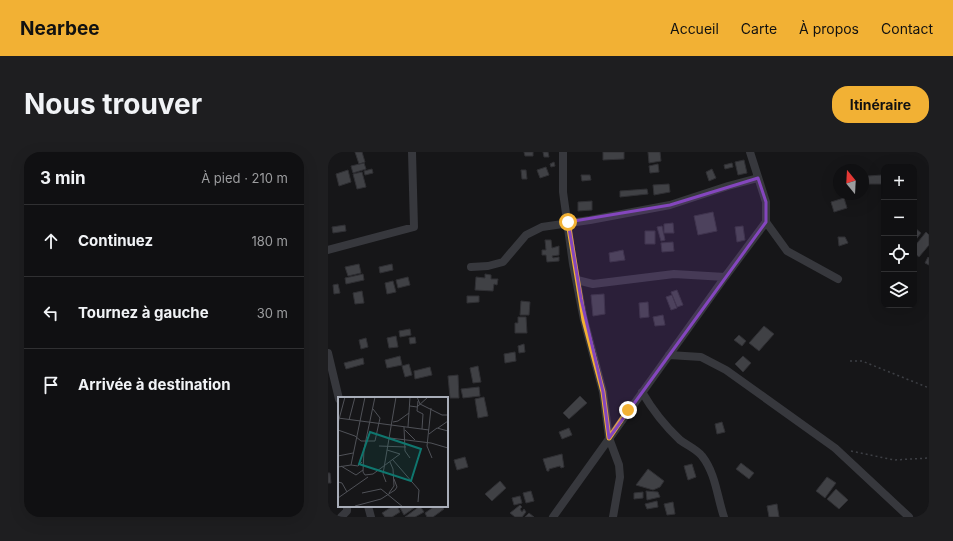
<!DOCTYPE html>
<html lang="fr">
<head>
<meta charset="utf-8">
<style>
	body { margin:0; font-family:Inter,sans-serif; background:#1e1e20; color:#f1f3f6 }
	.controls { position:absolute; right:12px; top:12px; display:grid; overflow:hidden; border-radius:8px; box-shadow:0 4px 16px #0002 }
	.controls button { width:36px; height:36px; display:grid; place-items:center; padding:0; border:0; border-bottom:1px solid #303032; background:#101012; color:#f1f3f6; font:20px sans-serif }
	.compass { position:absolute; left:505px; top:12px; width:36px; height:36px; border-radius:50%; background:#101012; box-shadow:0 4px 16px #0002; rotate:342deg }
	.stop { position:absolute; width:12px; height:12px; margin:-9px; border:3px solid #f2b134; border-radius:50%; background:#fff }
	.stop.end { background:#f2b134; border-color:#fff; box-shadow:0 1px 4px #0008 }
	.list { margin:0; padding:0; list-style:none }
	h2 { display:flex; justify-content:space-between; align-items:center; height:52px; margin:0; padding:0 16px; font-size:17px }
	h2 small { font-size:13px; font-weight:400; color:#9c9d9f }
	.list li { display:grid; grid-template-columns:26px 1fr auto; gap:12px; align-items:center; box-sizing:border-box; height:72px; padding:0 16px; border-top:1px solid #303032 }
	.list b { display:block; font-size:15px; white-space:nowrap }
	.list em { font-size:13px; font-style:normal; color:#9c9d9f }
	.icon { flex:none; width:22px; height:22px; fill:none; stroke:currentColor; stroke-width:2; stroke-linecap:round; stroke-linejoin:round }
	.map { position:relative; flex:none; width:601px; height:365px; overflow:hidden; border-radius:16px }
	header { display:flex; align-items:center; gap:24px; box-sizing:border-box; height:56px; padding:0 20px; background:#f2b134; color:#111 }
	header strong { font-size:19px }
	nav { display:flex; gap:22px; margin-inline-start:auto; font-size:14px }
	.intro { display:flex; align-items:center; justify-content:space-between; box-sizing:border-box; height:96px; padding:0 24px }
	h1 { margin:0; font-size:28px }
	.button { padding:10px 18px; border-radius:16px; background:#f2b134; color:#111; font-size:14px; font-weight:700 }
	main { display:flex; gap:24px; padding:0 24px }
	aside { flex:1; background:#101012; border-radius:16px; box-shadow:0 4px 16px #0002 }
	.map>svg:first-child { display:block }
</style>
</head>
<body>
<header>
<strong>Nearbee</strong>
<nav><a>Accueil</a><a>Carte</a><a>À propos</a><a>Contact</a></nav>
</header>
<div class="intro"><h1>Nous trouver</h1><a class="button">Itinéraire</a></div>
<main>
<aside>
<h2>3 min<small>À pied · 210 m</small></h2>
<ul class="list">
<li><svg class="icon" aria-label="ahead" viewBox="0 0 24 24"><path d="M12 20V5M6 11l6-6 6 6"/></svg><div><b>Continuez</b></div><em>180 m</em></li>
<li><svg class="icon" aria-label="left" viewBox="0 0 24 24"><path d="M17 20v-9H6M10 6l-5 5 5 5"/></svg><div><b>Tournez à gauche</b></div><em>30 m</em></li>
<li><svg class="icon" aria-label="arrive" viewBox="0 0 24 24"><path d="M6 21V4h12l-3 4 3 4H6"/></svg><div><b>Arrivée à destination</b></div></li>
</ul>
</aside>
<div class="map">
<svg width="601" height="365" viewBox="0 0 601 365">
	<rect width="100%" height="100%" fill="#161618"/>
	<path fill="#404145" stroke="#303034" d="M27 0H34L37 10 31 12Z
		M196 0H205V4H197Z
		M215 0H220L221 5H216Z
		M275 0H296V7L275 8Z
		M320 0H332L333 9 321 11Z
		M416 8 419 21 410 23 407 10Z
		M226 10 227 14 223 15 222 12Z
		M36 11 38 17 25 21 23 14Z
		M404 11 405 15 397 17 396 13Z
		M330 12 331 20 322 21 321 14Z
		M218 15 221 23 212 26 209 18Z
		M44 17 45 21 37 23 36 19Z
		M384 17 388 26 381 29 378 20Z
		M20 18 23 30 11 34 8 22Z
		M193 18H198L199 27H194Z
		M34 20 38 35 29 37 25 22Z
		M253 23H262L263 28 254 29Z
		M554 23V32H541L540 24Z
		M341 32 342 40 326 43 325 33Z
		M319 37 320 42 292 45V39Z
		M516 46 519 56 506 60 503 50Z
		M264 49V58L250 59V50Z
		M385 60 389 79 370 83 366 64Z
		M345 71 346 81H336V72Z
		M17 73 18 79 5 81 4 75Z
		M334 74 337 88 333 89 329 75Z
		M415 74 417 88 409 90 407 75Z
		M586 75 593 81 586 90Z
		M317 79H327V92H317Z
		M598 80 601 83V93L591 105 586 101V95Z
		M510 85H517L520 91 511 94Z
		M217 88H223L224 96 231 94V103L224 104 225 106 231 105V109L219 110 218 103H214V98H218Z
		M345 90 346 99 334 100 333 91Z
		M295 98 297 108 282 110 281 101Z
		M600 105 601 106V113L597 111Z
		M31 112 33 121 20 124 17 115Z
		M64 112 65 118 52 121 51 115Z
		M35 122 36 128 18 132 17 126Z
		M157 122 163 123V127H170L169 133 166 132 165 139 147 138 148 125 157 126Z
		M80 125 82 133 70 136 68 128Z
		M65 129 68 140 59 142 57 131Z
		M10 132 12 141 6 142 5 133Z
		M349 138 355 153 349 155 343 140Z
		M34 139 36 151 27 152 25 141Z
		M276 142 277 162 265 164 263 143Z
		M344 143 349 156 343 158 338 145Z
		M139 144H151V150L139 151Z
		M193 149 202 150 201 163H192Z
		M320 150 321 165 312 166 311 151Z
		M335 163 337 173 327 174 325 165Z
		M190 165H198L199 181H187V171H190Z
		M436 174 446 182 431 199 421 191Z
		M82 177 83 183 72 185 71 179Z
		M411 183 418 189 414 194 406 188Z
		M68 184 70 195 61 196 59 186Z
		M87 185 88 191 82 192 81 186Z
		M38 186 40 195 33 197 31 188Z
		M196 192 197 200 191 201 190 194Z
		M187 200 188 209 177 211 176 202Z
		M72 204 74 213 59 216 57 208Z
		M415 204 423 211 415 220 407 212Z
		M35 206 36 212 18 217 16 211Z
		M81 212 84 223 77 225 74 214Z
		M150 214 153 230 145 231 142 216Z
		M102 215 104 223 87 227 86 219Z
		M130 223 131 246H122L120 224Z
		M151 235 152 244 135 246 133 237Z
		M252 244 259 251 241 267 235 261Z
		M156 245 160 264 150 266 147 247Z
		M394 270 397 280 389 282 387 272Z
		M241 276 244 283 234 287 231 280Z
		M234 302 236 315 233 316 232 314 221 317V319H219L215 307Z
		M137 305 140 315 129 318 126 308Z
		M413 311 426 321 421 327 408 317Z
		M364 312 368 325 360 328 356 314Z
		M320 317 336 329 332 335 325 338 308 333Z
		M0 321H2L3 331H0Z
		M499 325 508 331 497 346 488 339Z
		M172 329 178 336 164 349 157 342Z
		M508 337 520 348 511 357 499 347Z
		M203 339 206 349 198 351 195 341Z
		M318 339 330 340 332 345 319 348Z
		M315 340V346L306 347V341Z
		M192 344 194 351 186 353 184 346Z
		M329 349 330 355 319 357 317 352Z
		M345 350 347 362 339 363 336 352Z
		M449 352 451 365H441L439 354Z
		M192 353 194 355 192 357 194 360 196 357 198 360 194 365H187L182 361Z
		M65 354H69L72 360 64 365H57L54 361Z
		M71 354H89L76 363Z
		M92 354 96 360 87 365H77Z
		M107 354H113L116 357 105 365H99L97 361Z
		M201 361 206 365H197Z"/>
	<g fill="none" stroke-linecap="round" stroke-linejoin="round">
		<path stroke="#3d3f44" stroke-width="1.5" stroke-dasharray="2 3" stroke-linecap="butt" d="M522 209H534L544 213 601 236
			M523 299 566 308 601 306"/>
		<path stroke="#37383d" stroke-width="8" d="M235 0V40L245 112 256 168 275 240 281 286 291 313 292 325 285 365
			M422 0 438 50V70L459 99 510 127
			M0 98 86 75 84 0
			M143 115 160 114 175 110 198 83 214 75 262 68 342 53 400 34 430 26
			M397 125 438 70
			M0 201 11 247
			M341 203 373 205 398 218 507 296 581 365
			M314 240C325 259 336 273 352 288 360 294 368 297 374 304 388 322 389 345 396 365
			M40 354 43 365
			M13 365 19 359V354
			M225 365 397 125 346 122 265 132 249 128"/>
	</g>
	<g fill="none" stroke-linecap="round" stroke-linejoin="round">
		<path stroke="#f2b134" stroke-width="5" d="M240 70 256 168 275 240 281 286 300 258"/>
	</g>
	<path fill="#8446be" fill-opacity="0.2" stroke="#8446be" stroke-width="3" stroke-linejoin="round" d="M430 26 438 50V70L281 286 275 240 253 147 240 70 342 53Z"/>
	<g transform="translate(10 245)">
		<rect width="110" height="110" fill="#161618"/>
		<path fill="none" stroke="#505258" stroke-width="1" d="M37 0 26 52 25 75 27 78 35 77 62 57 49 53M79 0 82 7 104 18H110M80 4 79 14 85 17 84 32M72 9 79 10 90 0M93 11 89 49 94 61M0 21 91 33M11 23 17 0M55 25 60 24 71 16M0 26 7 0M66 30 67 54 72 61M70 30 72 0M100 31 110 24M0 33 17 39 23 44H37L42 21 35 12M67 33 77 43M91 37 99 31 110 34M52 41 93 46 110 51M41 49 68 50M0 59 15 56M55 63 81 93 80 105M13 68 20 69 24 65M3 69 18 78 25 73M0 70 13 68 27 0M0 85 4 86 9 95M48 85 45 77 58 0M24 96 43 92 65 110M51 96 56 89 55 72 52 65M0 101 30 80M17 109 43 102 57 93 59 90 56 82"/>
		<path fill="#0f766e" fill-opacity="0.15" stroke="#0f766e" stroke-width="2" d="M32 35 83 52 73 84 21 67Z"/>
		<rect width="110" height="110" fill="none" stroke="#a8adb8" stroke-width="2"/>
	</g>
</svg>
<div class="controls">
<button>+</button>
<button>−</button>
<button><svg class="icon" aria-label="locate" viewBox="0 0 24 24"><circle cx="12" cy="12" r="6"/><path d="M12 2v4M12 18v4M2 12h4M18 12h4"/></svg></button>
<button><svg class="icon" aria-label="layers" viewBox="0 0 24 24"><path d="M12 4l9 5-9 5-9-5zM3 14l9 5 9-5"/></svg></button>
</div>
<svg class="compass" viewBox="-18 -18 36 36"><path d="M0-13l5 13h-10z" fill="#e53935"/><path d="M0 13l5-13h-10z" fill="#9c9d9f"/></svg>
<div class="stop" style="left:240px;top:70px"></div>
<div class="stop end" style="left:300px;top:258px"></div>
</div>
</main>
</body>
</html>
